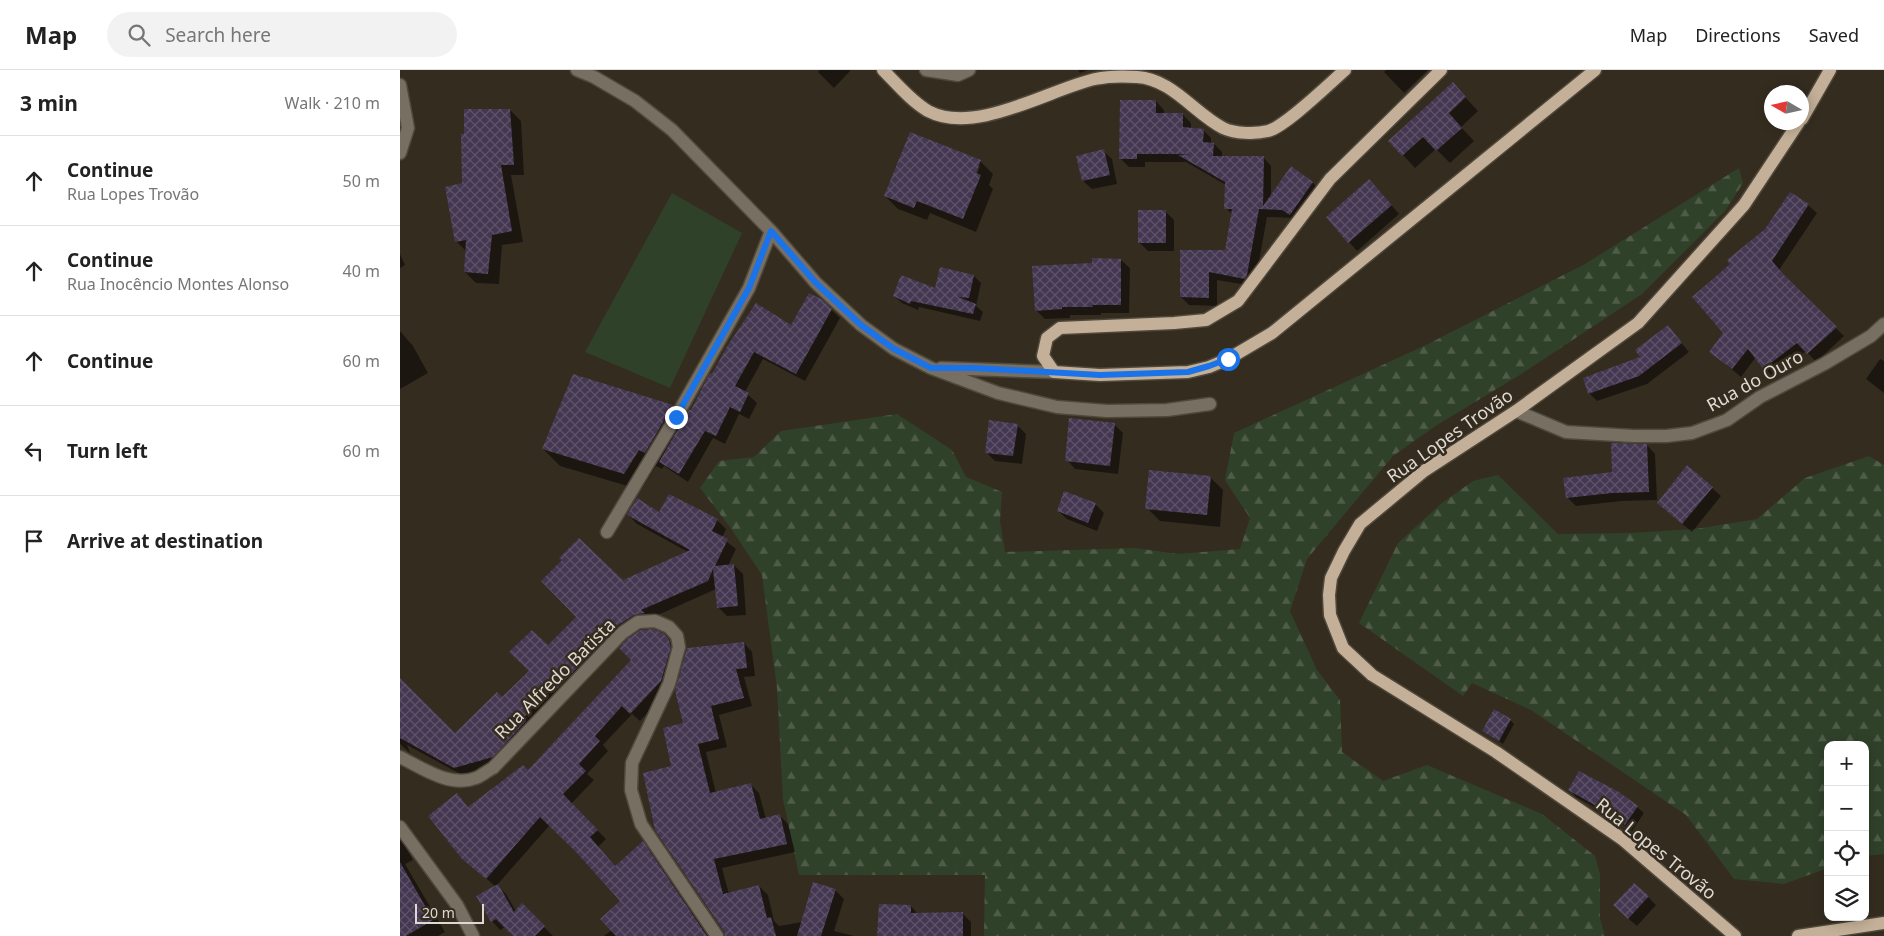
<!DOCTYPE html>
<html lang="en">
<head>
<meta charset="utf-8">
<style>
	body { margin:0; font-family:"Noto Sans",sans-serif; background:#f2f2f2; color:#222 }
	.controls { position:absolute; right:15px; bottom:15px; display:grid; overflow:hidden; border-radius:10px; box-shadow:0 2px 12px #0003 }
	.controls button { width:45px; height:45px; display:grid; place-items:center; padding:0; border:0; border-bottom:1px solid #e0e0e0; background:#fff; color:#222; font:25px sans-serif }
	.compass { position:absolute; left:1364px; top:15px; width:45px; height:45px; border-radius:50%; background:#fff; box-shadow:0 2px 12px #0003; rotate:279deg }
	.scale { position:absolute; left:15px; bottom:12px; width:69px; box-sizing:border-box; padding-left:5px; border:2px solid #dfd9d1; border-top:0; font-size:14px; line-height:18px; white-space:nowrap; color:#dfd9d1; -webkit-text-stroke:4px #342c1f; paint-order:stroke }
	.stop { position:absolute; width:15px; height:15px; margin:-11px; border:4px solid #1a73e8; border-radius:50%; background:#fff }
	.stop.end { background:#1a73e8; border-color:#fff; box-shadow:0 1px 5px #0008 }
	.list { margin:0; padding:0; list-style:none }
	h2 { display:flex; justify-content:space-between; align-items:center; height:65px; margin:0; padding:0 20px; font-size:21px }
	h2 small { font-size:16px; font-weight:400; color:#767676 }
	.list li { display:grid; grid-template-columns:32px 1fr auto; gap:15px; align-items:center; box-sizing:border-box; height:90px; padding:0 20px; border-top:1px solid #e0e0e0 }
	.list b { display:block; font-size:19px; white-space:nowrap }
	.list p { margin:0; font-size:16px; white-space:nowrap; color:#767676 }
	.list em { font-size:16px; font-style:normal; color:#767676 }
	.icon { flex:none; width:28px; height:28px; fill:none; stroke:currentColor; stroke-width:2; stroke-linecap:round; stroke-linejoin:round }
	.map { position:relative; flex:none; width:1484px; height:866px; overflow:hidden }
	header { display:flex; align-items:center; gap:30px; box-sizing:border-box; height:70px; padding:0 25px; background:#fff; border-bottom:1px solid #e0e0e0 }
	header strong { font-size:24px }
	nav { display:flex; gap:28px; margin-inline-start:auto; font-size:18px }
	.search { width:350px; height:45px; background:#f2f2f2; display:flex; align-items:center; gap:12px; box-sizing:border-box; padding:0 18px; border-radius:28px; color:#767676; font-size:19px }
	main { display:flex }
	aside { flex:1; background:#fff }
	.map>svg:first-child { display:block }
</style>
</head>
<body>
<header>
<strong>Map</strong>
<div class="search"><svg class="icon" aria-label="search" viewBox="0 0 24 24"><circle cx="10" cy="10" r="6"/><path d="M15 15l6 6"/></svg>Search here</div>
<nav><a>Map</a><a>Directions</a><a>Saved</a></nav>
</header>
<main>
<aside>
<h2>3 min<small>Walk · 210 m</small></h2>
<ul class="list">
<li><svg class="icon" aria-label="ahead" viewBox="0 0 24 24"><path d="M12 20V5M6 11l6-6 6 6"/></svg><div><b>Continue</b><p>Rua Lopes Trovão</p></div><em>50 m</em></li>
<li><svg class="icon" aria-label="ahead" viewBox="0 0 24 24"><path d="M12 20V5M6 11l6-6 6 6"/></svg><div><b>Continue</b><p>Rua Inocêncio Montes Alonso</p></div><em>40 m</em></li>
<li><svg class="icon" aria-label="ahead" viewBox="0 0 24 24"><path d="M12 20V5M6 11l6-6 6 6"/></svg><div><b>Continue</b></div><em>60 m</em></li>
<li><svg class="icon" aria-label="left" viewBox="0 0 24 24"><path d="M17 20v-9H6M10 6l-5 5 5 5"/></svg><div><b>Turn left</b></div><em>60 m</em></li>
<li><svg class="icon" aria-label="arrive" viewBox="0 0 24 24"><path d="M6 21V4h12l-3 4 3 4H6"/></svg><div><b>Arrive at destination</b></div></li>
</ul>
</aside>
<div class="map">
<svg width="1484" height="866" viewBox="0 0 1484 866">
	<defs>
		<pattern id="forest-firs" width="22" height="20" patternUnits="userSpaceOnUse" patternTransform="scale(1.25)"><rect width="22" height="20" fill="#30412a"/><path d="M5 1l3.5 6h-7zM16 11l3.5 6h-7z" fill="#4e5c48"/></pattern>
		<pattern id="building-cross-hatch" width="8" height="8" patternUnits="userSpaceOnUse" patternTransform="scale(1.25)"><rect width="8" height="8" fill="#433751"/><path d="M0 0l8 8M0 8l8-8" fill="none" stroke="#5e5369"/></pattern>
	</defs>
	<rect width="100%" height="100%" fill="#342c1f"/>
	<path fill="url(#forest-firs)" d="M1339 98 1343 113 1325 141 1242 224 1123 303 1037 355 993 386 907 489 890 541 917 600 940 630 942 682 983 711 1027 695 1142 744 1195 786 1200 804V849L1205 866H584L585 805H399L383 729 377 618 362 505 330 457 300 418 319 391 354 387 381 361 497 344 552 380 566 407 602 422 600 451 605 482 735 478 778 484 840 479 850 448 825 410 834 363 1026 275 1185 194Z
		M1469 386 1484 395V784L1465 786V675H1428V798L1384 814 1334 809 1286 745 1131 640 1072 613 1063 626 959 553 998 473 1042 433 1073 411 1098 405 1158 464 1231 463 1295 459 1357 449 1405 408Z"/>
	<path fill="#30412a" d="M272 123 342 163 270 318 185 282Z"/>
	<path fill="#0007" fill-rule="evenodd" d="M420 0H451L434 18 418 2Z
		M678 0H688L680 3Z
		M986 0H1028L1004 23 984 2Z
		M1065 27 1078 41 1061 57 1074 71 1050 93 1036 79 1015 98 1003 85Z
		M756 31 764 40V44H782L791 53V59L803 60 811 68V74H814L822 82V87H863L871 96V127L891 98 913 113 921 121 895 150 892 148 867 147 855 214 853 216 817 210V236L789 235 781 227 826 182 833 145 826 138V115L786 92H745V97H729L721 89Z
		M110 40 121 51 124 105H111L123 172 102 175 99 214 76 213 65 202 67 182 56 171 64 115Z
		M703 81 712 89 717 114 692 119 683 111Z
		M580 91 593 104 589 115 593 119 576 162 530 143 527 150 498 139 485 126ZM577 96H580L575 109 573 108Z
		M978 119 999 144 957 181 949 172Z
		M1408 135 1417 143 1379 200 1390 213 1444 266 1416 292 1406 281 1372 306 1356 287 1341 307 1311 282Z
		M765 141 774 150V181H748L739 172Z
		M0 184 5 195 0 198Z
		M721 190 730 198 729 243H701V245H670V248L645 249 636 240 693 195Z
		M574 206 581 213 576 236 583 242 580 251 519 237 518 240 502 233 494 226 536 220Z
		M422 231 440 248 405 311 363 289 345 322 357 333 349 349 339 344 325 374 313 368 288 412 264 396 262 399 256 396 241 420 160 396 143 379 174 306 273 336 285 349 291 342 311 305 392 257Z
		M0 261 13 276 28 303 0 319Z
		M1275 265 1289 282 1247 314 1197 331 1189 323Z
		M1480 289 1484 291V323L1466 309Z
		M714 354 723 363 718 404 675 399 667 390Z
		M617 355 626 364 622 394 595 391 586 382Z
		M1247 375 1255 384 1257 430 1222 431 1176 436 1167 427 1214 404Z
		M810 407 823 420 820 457 760 451 747 438Z
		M1312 418 1321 426 1292 462 1267 441Z
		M695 434 704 443 697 461 667 449 658 441Z
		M259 444 317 450 326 459 322 468 336 479 328 496 334 495 343 504 346 545 327 546 318 537 316 519 249 549 226 565 102 695 64 706 7 675 10 683 0 674V627L55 664 102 629 130 601 148 577 222 511 288 482 237 454 228 445Z
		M263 565 278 580 270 620 240 651 232 644 203 675 208 681 187 704 194 710 171 734 206 769 198 777 216 797 242 772 251 781 309 866H204L212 860 222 831 178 783 150 755 97 815 106 824 116 841 122 835 153 866H115L105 857 100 860 92 851 95 816 73 797 57 724 69 738 128 702Z
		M344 573 352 582 355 606 344 607 352 636 319 645 327 677 306 682 316 723 350 714 359 723 366 749 380 746 388 754 395 782 322 798 329 824 359 816 368 825 374 851 379 856 402 852 435 820 444 829 434 861 454 866H332L273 697 285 654Z
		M1110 650 1114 654 1103 674 1083 661Z
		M1180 702 1237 737 1244 743 1232 761 1206 743 1176 727 1170 720Z
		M0 767 13 790 5 794 45 862 38 866H0Z
		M1248 827 1256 835 1237 856 1223 844Z
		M511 836 518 844 562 843 571 852V866H479Z"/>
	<path fill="url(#building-cross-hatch)" d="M1053 12 1066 27 1049 43 1062 58 1036 81 1023 67 1002 86 988 71Z
		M720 30H756V43H783V57L804 59 803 72 814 73 813 86H864L863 136 891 96 913 112 890 145 882 140 859 139 847 205 845 209 809 202V228L780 227V180H825L832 139H824L825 112 778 85 791 84H737V89H719Z
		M64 39H110L114 95H101L112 161 92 165 88 204 64 202 66 170 55 172 45 117 62 113 61 64H64Z
		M510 62 581 90 576 103 581 105 563 149 517 131 514 138 484 126Z
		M704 79 710 105 682 111 676 86Z
		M969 109 992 135 948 173 926 147Z
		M1390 122 1409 134 1372 191 1383 204 1437 257 1407 284 1397 273 1363 299 1348 279 1332 299 1309 282 1323 263 1292 227 1330 194 1327 190 1365 159Z
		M738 140H766V173H738Z
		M692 188 721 189V235H692L693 237H662V239L635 241 632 196 692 193Z
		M540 197 574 205 569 228 558 227 576 234 573 244 511 231 510 234 493 226 501 205 535 218Z
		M409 223 423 230 432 239 396 304 354 282 335 316 349 323 340 342 330 337 316 366 305 361 279 404 259 392 289 340H291L310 303 312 304 328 275 356 233 391 255Z
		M1268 255 1282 273 1239 306 1188 324 1183 308 1240 287 1235 280Z
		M173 304 273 335 245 383 239 380 224 404 142 379Z
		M669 348 715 353 710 396 665 391Z
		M589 350 618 354 613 386 585 383Z
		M1211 373 1247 374 1249 422 1212 423 1166 428 1163 408 1212 402Z
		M1287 395 1313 417 1282 454 1257 433Z
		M749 400 811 406 807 445 745 439Z
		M664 421 696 433 688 453 657 441Z
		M269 424 318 449 312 461 328 469 315 496 334 494 338 536 317 538 313 499 308 511 241 540 245 543 234 545 217 556 155 621 152 618 123 648 126 651 93 687 54 698 0 668V608L55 663 97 622 102 627 129 601 109 582 132 560 148 575 176 547 141 511 162 490 159 488 179 468 223 510 290 480 227 445 237 428 259 442Z
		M254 559 264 564 269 570 271 577 261 611 230 644 222 636 195 666 200 671 179 694 186 701 163 724 198 760 190 767 215 796 243 771 307 866H216L200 849 220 831 176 782 140 747 86 809 62 789 28 746 57 723 68 737 123 695 128 700 231 590 219 578 227 569 241 560Z
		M344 572 347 598 336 599 344 628 311 636 319 669 298 674 310 723 351 713 360 749 380 744 387 774 314 789 323 824 359 815 367 848 371 847 376 866H325L324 861 255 760 243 703 271 696 263 658 283 653 275 621 287 578Z
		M1094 639 1111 649 1099 671 1082 661Z
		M1179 701 1219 722 1238 736 1225 755 1198 737 1168 720Z
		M0 792 33 850 6 866H0Z
		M413 812 436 819 421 866H397Z
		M1234 813 1249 826 1228 849 1213 835Z
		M98 814 114 842 122 833 145 856 135 866H113L96 849 91 852 76 826Z
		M479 834 511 835V843L563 842V866H477Z"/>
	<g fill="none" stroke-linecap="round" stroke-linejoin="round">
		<defs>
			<path id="minor" d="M177 0 194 7 235 31 272 60 371 161 416 213 461 255 494 279 531 298 598 323 657 337 707 341 767 340 810 334
				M526 0 558 5 569 0
				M0 15 8 58 0 83
				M541 298 654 302
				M1116 341 1166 362 1234 366H1266L1292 363 1327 350 1360 327 1424 294 1471 266 1484 254
				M207 462 276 347 349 218 371 161
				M0 687C22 698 50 718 76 708 81 706 87 701 93 698L222 563 238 552 255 551 269 557 277 566 279 577 269 614 232 693 231 720 241 754 317 866
				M0 757 57 835 73 866"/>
			<path id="major" d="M483 0C497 14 511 31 528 41 575 66 650 19 695 9 709 6 724 6 737 7 772 9 794 43 823 58 835 64 856 64 868 61 885 57 930 13 945 0
				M1041 0 930 109 838 231 806 250 774 253 660 258 647 268 643 286 654 302 700 305 788 302 809 297 828 289 872 263 1195 0
				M1402 49 1430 0
				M1335 866 1222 769 1096 682 972 605 943 578 930 545 929 525 931 508 944 481 960 454 1024 401 1116 341 1238 253 1344 135 1399 52
				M1398 866 1484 853"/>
		</defs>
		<use href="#minor" stroke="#4f483b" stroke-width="15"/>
		<use href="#major" stroke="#4f483b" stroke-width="15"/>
		<use href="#minor" stroke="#786f63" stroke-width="12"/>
		<use href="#major" stroke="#c4b098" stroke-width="12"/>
	</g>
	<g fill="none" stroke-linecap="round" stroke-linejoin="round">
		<path stroke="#1a73e8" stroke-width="6" d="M276 347 349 218 371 161 416 213 461 255 494 279 531 298H574L700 305 788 302 809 296 828 289"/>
	</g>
	<g text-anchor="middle" stroke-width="5" stroke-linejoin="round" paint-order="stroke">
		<g font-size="18" fill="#dfd9d1" stroke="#342c1f">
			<text transform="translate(1355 311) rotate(-29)" y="6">Rua do Ouro</text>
			<text transform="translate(1050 366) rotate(-35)" y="6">Rua Lopes Trovão</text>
			<text transform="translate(155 609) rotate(-45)" y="6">Rua Alfredo Batista</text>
			<text transform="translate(1256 779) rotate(39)" y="6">Rua Lopes Trovão</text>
		</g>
	</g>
</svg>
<div class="controls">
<button>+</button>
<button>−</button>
<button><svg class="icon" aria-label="locate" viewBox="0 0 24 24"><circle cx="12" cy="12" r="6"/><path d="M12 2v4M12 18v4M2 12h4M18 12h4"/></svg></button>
<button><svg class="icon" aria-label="layers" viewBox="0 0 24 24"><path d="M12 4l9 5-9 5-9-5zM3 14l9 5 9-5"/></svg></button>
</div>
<svg class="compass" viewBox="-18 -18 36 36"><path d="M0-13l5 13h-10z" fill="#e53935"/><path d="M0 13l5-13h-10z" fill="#767676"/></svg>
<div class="scale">20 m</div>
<div class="stop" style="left:828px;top:289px"></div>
<div class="stop end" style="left:276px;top:347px"></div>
</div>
</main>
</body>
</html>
